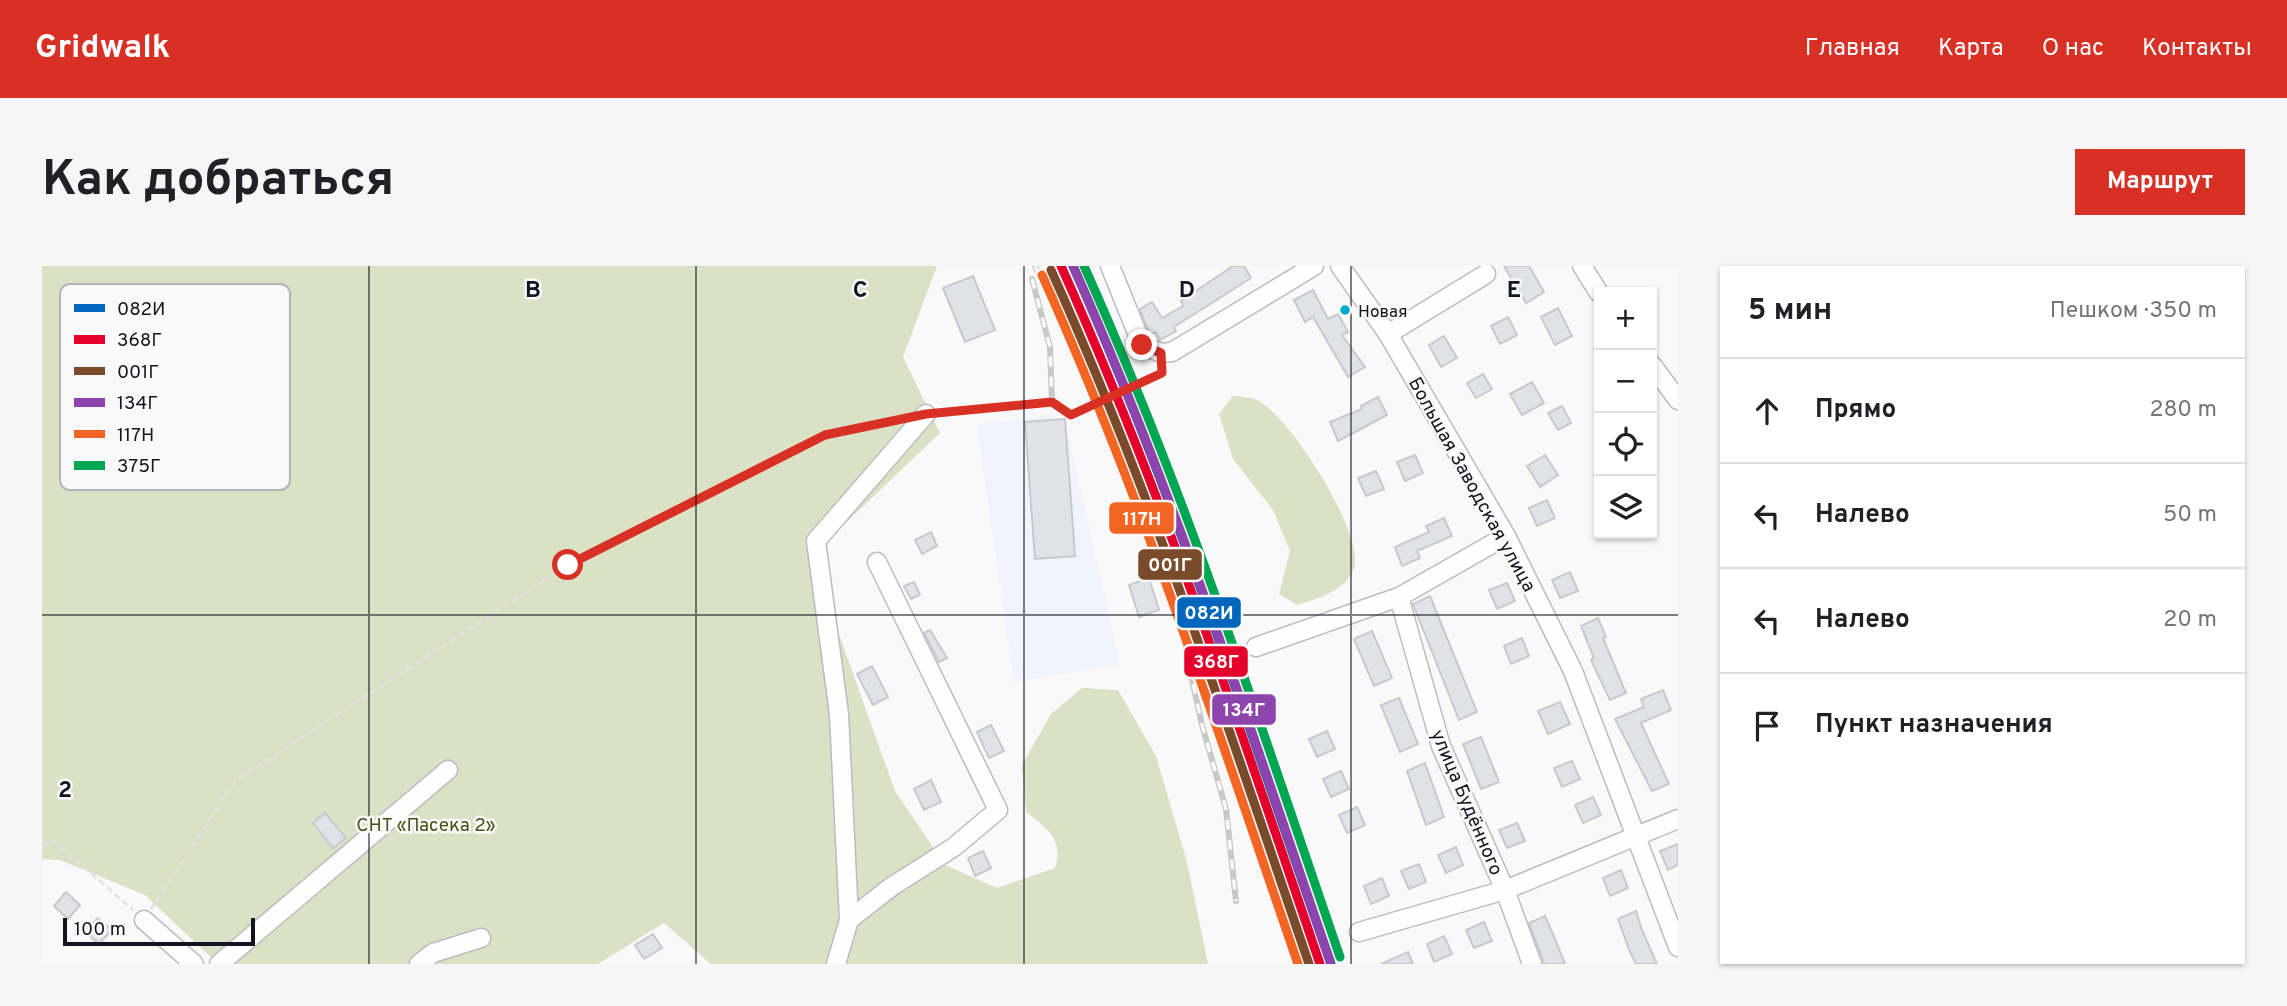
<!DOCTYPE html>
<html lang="ru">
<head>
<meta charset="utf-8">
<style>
	body { margin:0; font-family:Overpass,sans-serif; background:#f6f6f6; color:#202124 }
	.controls { position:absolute; right:21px; top:21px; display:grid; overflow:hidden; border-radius:0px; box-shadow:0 2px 5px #0004 }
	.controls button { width:63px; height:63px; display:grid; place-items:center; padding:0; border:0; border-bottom:2px solid #e0e0e0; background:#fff; color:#202124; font:35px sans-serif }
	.scale { position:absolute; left:21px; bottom:18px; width:192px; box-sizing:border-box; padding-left:7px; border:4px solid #131621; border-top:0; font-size:19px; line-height:24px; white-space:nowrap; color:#131621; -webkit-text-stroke:5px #f9f9f9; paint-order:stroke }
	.stop { position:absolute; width:21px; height:21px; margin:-16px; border:5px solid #d93025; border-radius:50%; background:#fff }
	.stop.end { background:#d93025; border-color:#fff; box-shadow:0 2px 7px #0008 }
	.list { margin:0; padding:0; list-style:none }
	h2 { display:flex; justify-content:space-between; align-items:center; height:91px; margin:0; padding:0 28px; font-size:30px }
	h2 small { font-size:23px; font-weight:400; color:#757577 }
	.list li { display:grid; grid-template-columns:46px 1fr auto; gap:21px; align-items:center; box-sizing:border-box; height:105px; padding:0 28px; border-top:2px solid #e0e0e0 }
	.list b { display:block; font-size:26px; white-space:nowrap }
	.list em { font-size:23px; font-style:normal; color:#757577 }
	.icon { flex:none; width:38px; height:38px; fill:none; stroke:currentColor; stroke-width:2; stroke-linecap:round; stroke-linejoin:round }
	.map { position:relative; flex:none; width:1636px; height:698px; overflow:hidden; border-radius:0px }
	header { display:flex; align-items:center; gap:42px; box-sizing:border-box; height:98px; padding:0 35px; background:#d93025; color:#fff }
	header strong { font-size:33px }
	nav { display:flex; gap:38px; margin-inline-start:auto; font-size:24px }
	.intro { display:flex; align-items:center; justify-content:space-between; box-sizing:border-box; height:168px; padding:0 42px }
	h1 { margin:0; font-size:49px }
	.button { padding:18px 32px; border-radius:0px; background:#d93025; color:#fff; font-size:24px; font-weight:700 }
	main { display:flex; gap:42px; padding:0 42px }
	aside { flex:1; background:#fff; border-radius:0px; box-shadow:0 2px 5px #0004 }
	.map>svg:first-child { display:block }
</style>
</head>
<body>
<header>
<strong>Gridwalk</strong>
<nav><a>Главная</a><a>Карта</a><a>О нас</a><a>Контакты</a></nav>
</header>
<div class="intro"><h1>Как добраться</h1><a class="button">Маршрут</a></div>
<main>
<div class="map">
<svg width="1636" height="698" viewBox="0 0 1636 698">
	<rect width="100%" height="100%" fill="#f9f9f9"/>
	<path fill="#f0f3fc" d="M1010 148 1024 160 1078 398 972 416 935 159Z"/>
	<path fill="#dae1c5" d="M0 0H895L861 91 898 167 769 290 853 525 903 599 955 622 1013 602C1022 574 1005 562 984 546L980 499 1009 448 1040 422 1076 424 1114 490 1145 596 1166 698H669L622 657 556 698H176L103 629 18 594 0 593Z
		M1191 130C1198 131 1207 131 1213 133 1247 148 1316 259 1313 296 1311 322 1276 333 1255 339L1237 328 1248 285 1231 244 1191 193 1177 148Z"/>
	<path fill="#e1e2e8" stroke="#c8c9cf" stroke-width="2" d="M1191 0H1202L1209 12 1132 61 1134 65 1118 74 1113 66 1108 69 1098 43 1110 36 1120 52 1141 40 1139 35Z
		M1462 0H1487L1502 26 1484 37Z
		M931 10 953 64 923 76 901 22Z
		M1271 24 1286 53 1296 48 1306 66 1300 69 1323 101 1306 111 1271 51 1263 56 1252 34Z
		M1516 42 1530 70 1513 79 1499 51Z
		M1466 51 1475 69 1458 78 1449 60Z
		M1402 70 1415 92 1399 101 1387 79Z
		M1441 108 1450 123 1434 132 1425 117Z
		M1490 116 1502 137 1480 149 1468 128Z
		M1336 131 1345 149 1296 175 1288 156 1320 143 1319 140Z
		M1520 140 1529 157 1516 164 1506 147Z
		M1023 153 1033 290 993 293 983 156Z
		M1373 189 1381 207 1363 215 1355 196Z
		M1503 189 1516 209 1498 221 1485 200Z
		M1334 205 1342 223 1324 230 1316 212Z
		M1505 234 1513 252 1495 260 1487 242Z
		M1402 252 1410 270 1375 285 1378 292 1360 300 1353 281 1387 266 1384 260Z
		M889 266 895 280 880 288 873 274Z
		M1528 306 1536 325 1518 332 1510 314Z
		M1107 312 1117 344 1097 351 1087 319Z
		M872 316 878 329 869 333 862 320Z
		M1465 317 1473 335 1455 343 1447 324Z
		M1388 330 1435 446 1417 454 1371 338Z
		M1556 352 1564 371 1561 372 1584 427 1568 434 1549 394 1552 392 1539 360Z
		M888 364 905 392 897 396 882 367Z
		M1330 365 1350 412 1332 420 1312 373Z
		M1480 372 1487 390 1469 398 1462 380Z
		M830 400 846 431 831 439 815 408Z
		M1621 424 1629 444 1599 457 1627 518 1610 525 1573 453 1602 441 1599 433Z
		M1357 432 1376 478 1358 486 1339 439Z
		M1518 436 1528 458 1506 468 1496 445Z
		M949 459 962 485 947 492 935 466Z
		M1285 465 1293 483 1275 491 1267 473Z
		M1439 471 1457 516 1439 523 1421 478Z
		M1530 495 1538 513 1520 521 1512 502Z
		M1383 497 1402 551 1384 559 1365 505Z
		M1299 505 1307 523 1289 531 1281 513Z
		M889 514 899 536 882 544 872 523Z
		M1551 531 1559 549 1541 557 1533 539Z
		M1315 541 1323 559 1305 567 1297 549Z
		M283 547 304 572 291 582 271 557Z
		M1475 557 1483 575 1465 582 1457 564Z
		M1636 578V599L1626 604 1618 585Z
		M1414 581 1421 599 1404 607 1396 589Z
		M941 585 949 602 933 610 926 592Z
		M1377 598 1384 616 1367 623 1359 605Z
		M1579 604 1586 622 1568 630 1561 612Z
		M1340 612 1347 630 1329 638 1322 620Z
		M24 626 38 639 26 653 12 640Z
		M1594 645 1600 664 1615 698H1594L1588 686 1576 653Z
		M1503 650 1511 668 1523 698H1502L1501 694 1487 657Z
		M56 652 70 664 57 678 43 666Z
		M1442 656 1450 675 1432 682 1424 664Z
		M611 668 620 682 602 693 593 679Z
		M1402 670 1410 688 1392 696 1385 678Z
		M1366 686 1371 698H1339Z"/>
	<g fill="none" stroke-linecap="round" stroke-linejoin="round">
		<defs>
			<path id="minor" d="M1068 0 1100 79 1119 87 1130 86 1272 0
				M1298 0 1346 68 1464 270 1531 405 1636 681
				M1540 0 1557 27
				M1346 68 1444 8
				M1610 99 1636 134
				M1357 331 1399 480 1463 624 1490 698
				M1214 381 1357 331 1464 270
				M102 654 152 698
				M807 654 797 448 774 275 884 148
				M1317 666 1463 624 1636 553
				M177 698 406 504
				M377 698 391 687 439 672
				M794 698 807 654 849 621 912 581 956 544 835 296"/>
		</defs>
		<use href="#minor" stroke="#bbbcc1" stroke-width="21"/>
		<path stroke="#e2e2e2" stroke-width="2.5" stroke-dasharray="7 3.5" stroke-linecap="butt" d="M898 146 1010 136 1029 149 1120 107V101
			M0 580 11 574 91 644
			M109 643 193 515 526 299 783 169 860 153"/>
		<use href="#minor" stroke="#fefefe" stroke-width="18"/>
		<defs>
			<path id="rail" d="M993 0 1046 111
				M1006 0C1112 225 1189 462 1267 698
				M990 13 1008 81 1010 136
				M1134 340 1160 459 1184 543 1194 635"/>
		</defs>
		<use href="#rail" stroke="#c7c8c9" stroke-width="6"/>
		<use href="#rail" stroke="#f9f9f9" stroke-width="3.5" stroke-dasharray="10" stroke-linecap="butt"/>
		<defs>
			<path id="rail-1" d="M1031 0C1132 227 1207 464 1289 698"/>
			<path id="rail-2" d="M1019 0C1121 227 1198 463 1278 698"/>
			<path id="rail-3" d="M1009 4C1111 230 1187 464 1267 698"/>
			<path id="rail-4" d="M1031 0C1132 226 1208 461 1288 695"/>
			<path id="rail-5" d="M1000 9C1101 233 1176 466 1256 698"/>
			<path id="rail-6" d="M1042 0C1143 225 1218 458 1298 691"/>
		</defs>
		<use href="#rail-1" stroke="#f9f9f9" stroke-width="14"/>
		<use href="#rail-2" stroke="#f9f9f9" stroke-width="14"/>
		<use href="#rail-3" stroke="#f9f9f9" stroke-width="14"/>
		<use href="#rail-4" stroke="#f9f9f9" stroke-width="14"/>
		<use href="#rail-5" stroke="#f9f9f9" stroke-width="14"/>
		<use href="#rail-6" stroke="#f9f9f9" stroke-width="14"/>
		<use href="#rail-1" stroke="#0065bd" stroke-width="9"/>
		<use href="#rail-2" stroke="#e4002b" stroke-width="9"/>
		<use href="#rail-3" stroke="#7a4b2a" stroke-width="9"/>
		<use href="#rail-4" stroke="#8e44ad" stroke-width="9"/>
		<use href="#rail-5" stroke="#f26522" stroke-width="9"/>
		<use href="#rail-6" stroke="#00a651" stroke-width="9"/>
	</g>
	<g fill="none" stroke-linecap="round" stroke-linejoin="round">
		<path stroke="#d93025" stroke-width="9" d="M526 299 783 169 884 148 1010 136 1029 149 1120 107 1119 87 1100 79"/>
	</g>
	<path fill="none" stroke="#131621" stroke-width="2" stroke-opacity="0.55" d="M327 0V698M654 0V698M982 0V698M1309 0V698M0 349H1636"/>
	<circle fill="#00a9ce" stroke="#f9f9f9" stroke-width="2.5" cx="1303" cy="44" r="6"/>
	<g text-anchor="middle" stroke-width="5" stroke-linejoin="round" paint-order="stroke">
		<g font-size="17" fill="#131621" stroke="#f9f9f9" text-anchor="start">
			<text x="1316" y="51">Новая</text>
		</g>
		<g font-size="19" fill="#131621" stroke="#f9f9f9">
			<text transform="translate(1431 218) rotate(61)" y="7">Большая Заводская улица</text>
			<text transform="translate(1426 536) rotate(67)" y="7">улица Будённого</text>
		</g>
		<g font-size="19" fill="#465114" stroke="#f9f9f9">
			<text x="384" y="565">СНТ «Пасека 2»</text>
		</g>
	</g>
	<rect x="18" y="18" width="230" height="206" rx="10" fill="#f9f9f9" stroke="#b4b5b8" stroke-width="2"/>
	<rect x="32" y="38" width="31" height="8" fill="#0065bd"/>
	<rect x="32" y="69" width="31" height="9" fill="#e4002b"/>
	<rect x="32" y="101" width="31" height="8" fill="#7a4b2a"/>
	<rect x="32" y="132" width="31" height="9" fill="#8e44ad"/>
	<rect x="32" y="164" width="31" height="8" fill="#f26522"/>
	<rect x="32" y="195" width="31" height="9" fill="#00a651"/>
	<g font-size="19" fill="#131621">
		<text x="75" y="49">082И</text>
		<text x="75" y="80">368Г</text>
		<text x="75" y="112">001Г</text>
		<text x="75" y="143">134Г</text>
		<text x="75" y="175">117Н</text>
		<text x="75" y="206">375Г</text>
	</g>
	<g font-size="23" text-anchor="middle" font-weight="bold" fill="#131621" stroke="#f9f9f9" stroke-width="5" stroke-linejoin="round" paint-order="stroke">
		<text x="491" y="31">B</text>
		<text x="818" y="31">C</text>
		<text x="1145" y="31">D</text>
		<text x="1472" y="31">E</text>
		<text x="23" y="531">2</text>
	</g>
	<g stroke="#f9f9f9" stroke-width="2.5">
		<rect x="1066" y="235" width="67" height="34" rx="7" fill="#f26522"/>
		<rect x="1095" y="282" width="66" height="33" rx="7" fill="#7a4b2a"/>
		<rect x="1134" y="330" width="66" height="33" rx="7" fill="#0065bd"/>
		<rect x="1141" y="379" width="66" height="33" rx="7" fill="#e4002b"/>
		<rect x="1169" y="427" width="66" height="33" rx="7" fill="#8e44ad"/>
	</g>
	<g font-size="19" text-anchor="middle" font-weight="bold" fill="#fff">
		<text x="1100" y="259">117Н</text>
		<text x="1128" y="305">001Г</text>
		<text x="1167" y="353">082И</text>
		<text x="1174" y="402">368Г</text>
		<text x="1202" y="450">134Г</text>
	</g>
</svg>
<div class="controls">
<button>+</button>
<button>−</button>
<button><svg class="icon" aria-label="locate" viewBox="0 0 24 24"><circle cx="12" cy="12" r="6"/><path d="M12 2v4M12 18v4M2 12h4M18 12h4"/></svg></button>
<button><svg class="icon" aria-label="layers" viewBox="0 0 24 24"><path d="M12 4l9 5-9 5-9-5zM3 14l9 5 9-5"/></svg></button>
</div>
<div class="scale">100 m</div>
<div class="stop" style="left:526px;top:299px"></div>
<div class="stop end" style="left:1100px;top:79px"></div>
</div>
<aside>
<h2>5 мин<small>Пешком · 350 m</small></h2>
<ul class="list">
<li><svg class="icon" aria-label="ahead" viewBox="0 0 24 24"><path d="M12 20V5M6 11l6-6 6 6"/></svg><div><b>Прямо</b></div><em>280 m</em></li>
<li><svg class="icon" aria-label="left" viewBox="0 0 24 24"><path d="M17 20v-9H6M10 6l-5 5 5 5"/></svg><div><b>Налево</b></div><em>50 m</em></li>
<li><svg class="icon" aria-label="left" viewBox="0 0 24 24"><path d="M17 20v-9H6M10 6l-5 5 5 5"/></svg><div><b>Налево</b></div><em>20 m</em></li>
<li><svg class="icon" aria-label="arrive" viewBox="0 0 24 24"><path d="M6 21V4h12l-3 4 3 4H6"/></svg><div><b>Пункт назначения</b></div></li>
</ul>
</aside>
</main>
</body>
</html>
